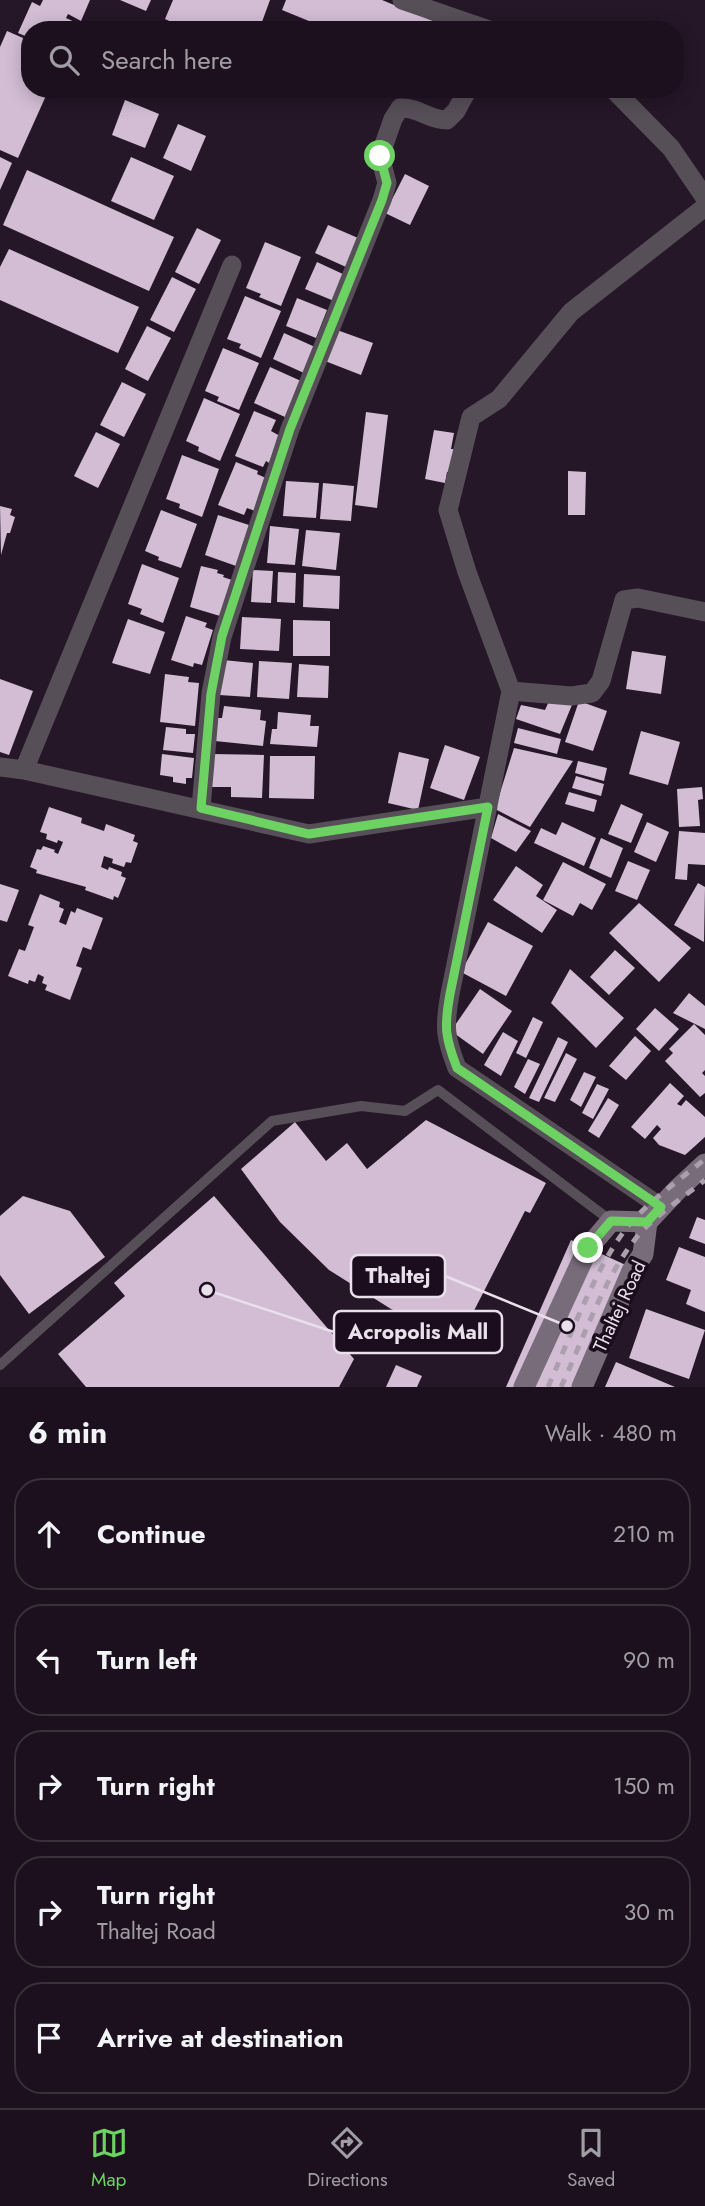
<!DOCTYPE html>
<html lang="en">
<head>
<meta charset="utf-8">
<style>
	body { margin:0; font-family:Jost,sans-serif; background:#291e2b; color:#f1f3f6 }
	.stop { position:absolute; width:21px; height:21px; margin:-16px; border:5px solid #6cd362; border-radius:50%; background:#fff }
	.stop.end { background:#6cd362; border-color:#fff; box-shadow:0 2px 7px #0008 }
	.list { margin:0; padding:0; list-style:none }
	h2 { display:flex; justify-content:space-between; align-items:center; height:91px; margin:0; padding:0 28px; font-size:30px }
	h2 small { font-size:23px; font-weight:400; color:#a09da4 }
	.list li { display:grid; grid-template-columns:46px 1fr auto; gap:21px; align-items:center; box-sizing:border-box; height:112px; margin:0 14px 14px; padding:0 14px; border:2px solid #3a303c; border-radius:28px }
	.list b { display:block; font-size:26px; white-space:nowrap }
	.list p { margin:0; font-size:23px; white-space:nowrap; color:#a09da4 }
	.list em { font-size:23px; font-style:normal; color:#a09da4 }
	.icon { flex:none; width:38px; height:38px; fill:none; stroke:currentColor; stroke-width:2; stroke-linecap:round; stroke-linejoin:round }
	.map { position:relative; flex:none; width:705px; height:1387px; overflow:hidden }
	.search { position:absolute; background:#1c101e; box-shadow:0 4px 18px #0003; left:21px; right:21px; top:21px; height:77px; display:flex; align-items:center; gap:18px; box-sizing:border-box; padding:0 24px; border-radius:28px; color:#a09da4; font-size:26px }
	.sheet { height:721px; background:#1c101e }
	nav { display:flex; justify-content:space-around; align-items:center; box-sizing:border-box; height:98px; border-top:2px solid #3a303c; background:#1c101e; font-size:19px; color:#a09da4 }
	nav a { display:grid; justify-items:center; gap:4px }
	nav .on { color:#6cd362 }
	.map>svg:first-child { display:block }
</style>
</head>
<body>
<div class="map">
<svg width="705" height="1387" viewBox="0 0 705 1387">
	<rect width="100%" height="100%" fill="#251628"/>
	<path fill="#d2bdd5" d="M43 0H90L81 21 68 14 66 18 79 24 76 30H30V38L18 33 32 2 40 6Z
		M120 0H151L146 11Z
		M173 0H270L259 30H189L165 19Z
		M286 0H382L455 30H331L282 10Z
		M7 31 30 41V89H49L18 158 0 150V47Z
		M125 100 159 114 145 148 112 135Z
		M178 124 206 136 191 171 163 158Z
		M0 157 12 163 0 190Z
		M131 157 174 176 154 220 111 201Z
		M27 170 174 237 149 291 3 225Z
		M405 174 429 186 410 225 385 213Z
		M328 225 358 238 346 267 315 253Z
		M197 228 221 240 199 284 175 272Z
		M265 242 301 257 281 306 259 297 261 294 246 288Z
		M9 249 139 307 118 353 0 300V267Z
		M317 262 345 275 334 301 305 289Z
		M172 277 196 289 174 332 150 320Z
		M245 296 281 311 261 358 239 348 241 344 227 339Z
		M297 298 327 310 316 338 286 326Z
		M147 326 171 338 148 381 125 369Z
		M337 330 373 343 361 375 325 361Z
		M284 333 315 347 304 373 273 359Z
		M223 348 259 363 239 410 217 401 219 397 205 391Z
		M270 367 301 381 285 417 254 403Z
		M122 382 146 394 124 437 100 425Z
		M204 398 240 414 220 461 198 451 199 447 186 441Z
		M254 411 276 420 271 431 280 436 269 463 266 461 263 467 235 456Z
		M366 412 388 415 377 508 355 505Z
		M434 430 454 433 451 449H456L452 473 447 472 445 483 425 479Z
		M96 432 120 444 98 488 74 476Z
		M182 455 219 469 202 517 179 508 180 504 166 499Z
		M236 462 258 471 257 474 268 479 255 511 247 508 244 515 218 505Z
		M568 471 586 472 585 515H568Z
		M286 481 319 483 316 518 283 516Z
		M323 483 354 486 351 521 320 519Z
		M0 506 12 509 10 515 15 517 10 533H7L1 555Z
		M161 510 197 524 181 568 158 560 159 557 145 551Z
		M218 515 249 525 236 566 205 555Z
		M270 526 299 529 295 565 267 563Z
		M306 530 340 533 336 570 302 566Z
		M142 564 179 578 163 623 140 614 142 609 128 604Z
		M201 566 218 570 217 573 224 575 223 577 232 580 220 616 190 607Z
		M253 570 273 571 271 603 251 602Z
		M278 572 296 573 295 603 277 602Z
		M304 574 340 576 339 609 303 607Z
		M186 616 207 623 205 627 213 630 202 665 194 663 193 667 171 660Z
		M242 617 281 619 279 651 240 649Z
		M128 619 165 632 150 674 112 663Z
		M293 620 330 621V656H293Z
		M632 651 666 656 661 694 626 689Z
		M223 660 253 663 250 697 219 695Z
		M259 661 292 663 289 699 257 697Z
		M299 664 329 666 328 698 297 697Z
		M165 674 189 677 188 682 199 683 195 726 160 722Z
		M0 679 33 691 9 755 0 752Z
		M550 699 574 700 560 734 516 719 521 705 545 710Z
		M579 701 607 711 593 751 565 742Z
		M224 706 261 710 260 720 266 721 263 746 215 741 218 718H222Z
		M278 712 311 715 310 726H319L317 747 270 744 272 729H277Z
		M166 727 186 729V734H195L193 753 163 750Z
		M518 728 561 739 557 754 514 743Z
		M641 731 680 742 668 785 629 774Z
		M445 745 480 757 464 800 430 788Z
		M514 748 573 761 530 827 495 809Z
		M399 752 429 759 418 810 388 803Z
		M162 754 194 758 192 778H186V784L173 782V777L160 775Z
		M212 754 264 755 262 798 231 797V787H211Z
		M270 756H315L314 799 269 798Z
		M578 761 607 768 604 781 575 773Z
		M576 776 604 784 601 796 572 788Z
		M702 787 703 799 698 800 700 826 679 827 677 789Z
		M569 792 597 800 594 812 565 804Z
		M621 804 643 814 631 843 608 834Z
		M49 807 82 818 81 823 104 831 106 824 135 835 133 841 138 843 131 863 126 862 124 867 112 863 113 859 104 856 101 867 108 870 109 867 122 872 121 876 126 878 118 898 114 896 113 900 85 890 86 887 36 873 37 870 30 867 37 849 41 850 43 846 55 850 54 852 58 854 63 842 58 840 57 843 46 839 47 834 40 832Z
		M498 814 531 831 516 852 491 838Z
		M562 822 596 838 584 866 534 843 541 828 556 835Z
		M647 822 669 832 656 862 634 852Z
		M679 831 705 833V865L688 864 687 880 675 879Z
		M601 838 623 848 611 878 589 868Z
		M628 861 650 870 637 900 615 891Z
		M563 862 606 884 592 910 580 903 573 916 543 900Z
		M516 866 543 885 536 896 557 910 542 933 493 900Z
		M698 883 705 887 704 942 674 925Z
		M0 884 19 890 7 922 0 920Z
		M40 894 60 902 59 907 64 909 59 922 66 925 71 911 75 913 77 908 103 918 91 950 83 947 76 966 82 968 70 1000 45 990 47 985 42 983 44 977 38 974 35 982 29 980 28 984 8 976 19 949 25 951 34 927 28 925Z
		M639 903 691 948 659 982 609 933Z
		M488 922 533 946 506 996 461 972Z
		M615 950 635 968 609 995 590 977Z
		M570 969 624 1018 596 1048 551 1003Z
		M480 989 512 1011 483 1054 451 1031Z
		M689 993 705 1006V1029L673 1013Z
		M655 1008 679 1029 659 1051 636 1029Z
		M533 1017 543 1022 526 1058 516 1053Z
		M694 1024 705 1035V1070L702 1073 705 1076V1093L700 1097 665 1061 673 1053 669 1049Z
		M503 1032 518 1041 501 1076 484 1065Z
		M635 1036 651 1051 626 1080 609 1066Z
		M558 1037 568 1042 539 1102 529 1098Z
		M566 1053 577 1059 555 1102 544 1098Z
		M528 1059 540 1064 525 1094 514 1087Z
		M584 1072 596 1077 581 1107 570 1100Z
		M670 1083 684 1096 677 1104 681 1106 686 1100 705 1117V1137L685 1155 659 1145 653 1138 661 1129 657 1125 645 1139 631 1127Z
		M597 1084 609 1089 593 1119 582 1113Z
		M608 1098 619 1105 599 1138 588 1131Z
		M426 1120 546 1183 530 1213 525 1211 459 1340 391 1309 329 1270 280 1222 241 1169 295 1122 326 1161 347 1143 367 1169Z
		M23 1196 70 1211 105 1257 29 1314 0 1275V1216Z
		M214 1196 354 1359 339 1387H86L58 1354 125 1296 114 1283Z
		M697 1217 705 1220V1244L689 1238Z
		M571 1240 628 1266 574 1387H506Z
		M679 1247 705 1257V1312L686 1304 691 1290 666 1280Z
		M646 1309 705 1330 689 1379 629 1358Z
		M616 1362 675 1387H605Z
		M396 1365 422 1376 417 1387H386Z"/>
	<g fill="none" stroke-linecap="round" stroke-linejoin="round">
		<path stroke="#574f58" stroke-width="10" d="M0 1365 272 1121 361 1106 405 1111 438 1090 611 1221"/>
		<path stroke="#574f58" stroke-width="19" d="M402 0 489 30
			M613 89 671 148 705 198
			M511 691 571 696 592 693 601 681 624 600 638 598 705 612
			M0 767 24 770 309 834 488 807
			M24 770 232 265
			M201 808 211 693 222 637 290 429 382 200 387 183 380 156 393 119 400 108C419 107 428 120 447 120L456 111 468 89
			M661 1207 457 1068C445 1037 444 1027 450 994L511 691 467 572 448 510 471 417 499 399 571 312 705 207"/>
		<path stroke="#786b7a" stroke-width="21" d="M524 1387 588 1248 611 1221 647 1222
			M582 1387 632 1271 643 1254 647 1222 677 1190 705 1164"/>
		<path stroke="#ab9fad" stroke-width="5" stroke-dasharray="9 9" stroke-linecap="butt" d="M548 1387C570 1338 601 1251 638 1215 658 1195 683 1177 705 1159
			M561 1387C584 1338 608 1265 646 1227 664 1210 686 1195 705 1180"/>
	</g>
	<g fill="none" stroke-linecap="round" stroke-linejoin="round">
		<path stroke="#6cd362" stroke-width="9" d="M380 156 387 183 382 200 290 429 222 636 211 694 201 808 309 834 488 807 450 994C444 1027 445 1037 457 1068L661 1207 647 1222 611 1221 588 1248"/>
	</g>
	<g text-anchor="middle" stroke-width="7" stroke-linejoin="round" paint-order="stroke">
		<g font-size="19" fill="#eae0ec" stroke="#1c0d1e">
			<text transform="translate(619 1306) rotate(-65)" y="7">Thaltej Road</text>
		</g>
	</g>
	<path fill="none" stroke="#eae0ec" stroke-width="2.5" d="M567 1326L445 1276M207 1290L334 1332"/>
	<g fill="#eae0ec" stroke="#1c0d1e" stroke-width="2.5">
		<circle cx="567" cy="1326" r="7"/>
		<circle cx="207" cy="1290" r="7"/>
	</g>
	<g fill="#1c0d1e" stroke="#eae0ec" stroke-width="2.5">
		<rect x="351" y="1255" width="94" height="42" rx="7"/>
		<rect x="334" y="1311" width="168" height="42" rx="7"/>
	</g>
	<g font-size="21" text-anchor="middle" font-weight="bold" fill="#eae0ec">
		<text x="398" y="1283">Thaltej</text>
		<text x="418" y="1339">Acropolis Mall</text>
	</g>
</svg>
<div class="stop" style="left:380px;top:156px"></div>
<div class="stop end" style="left:588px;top:1248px"></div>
<div class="search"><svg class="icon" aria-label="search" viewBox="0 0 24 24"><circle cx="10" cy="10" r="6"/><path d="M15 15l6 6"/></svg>Search here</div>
</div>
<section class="sheet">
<h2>6 min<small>Walk · 480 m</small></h2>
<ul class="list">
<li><svg class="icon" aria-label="ahead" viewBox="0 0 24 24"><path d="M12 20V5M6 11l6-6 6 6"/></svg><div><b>Continue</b></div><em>210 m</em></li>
<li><svg class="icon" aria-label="left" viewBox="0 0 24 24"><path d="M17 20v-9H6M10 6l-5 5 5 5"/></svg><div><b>Turn left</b></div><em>90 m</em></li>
<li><svg class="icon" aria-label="right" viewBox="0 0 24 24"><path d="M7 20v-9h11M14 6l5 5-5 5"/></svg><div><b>Turn right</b></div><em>150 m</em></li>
<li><svg class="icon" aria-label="right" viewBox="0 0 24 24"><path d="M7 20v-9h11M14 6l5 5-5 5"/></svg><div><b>Turn right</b><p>Thaltej Road</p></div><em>30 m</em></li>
<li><svg class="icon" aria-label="arrive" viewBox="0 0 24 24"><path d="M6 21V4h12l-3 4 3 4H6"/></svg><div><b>Arrive at destination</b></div></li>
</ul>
</section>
<nav>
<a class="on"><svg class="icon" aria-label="map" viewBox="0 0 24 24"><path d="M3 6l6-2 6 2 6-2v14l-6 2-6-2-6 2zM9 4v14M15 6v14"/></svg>Map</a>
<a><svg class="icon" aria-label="directions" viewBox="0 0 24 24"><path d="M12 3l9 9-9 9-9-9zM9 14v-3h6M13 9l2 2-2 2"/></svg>Directions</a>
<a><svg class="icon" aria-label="saved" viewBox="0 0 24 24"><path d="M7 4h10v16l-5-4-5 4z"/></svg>Saved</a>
</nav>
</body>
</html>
